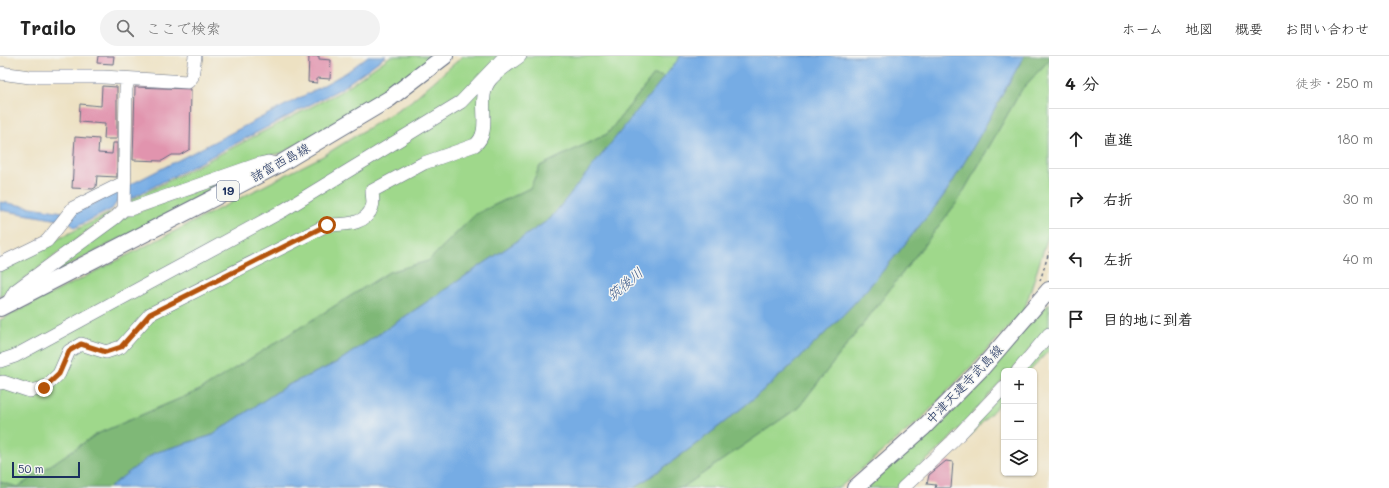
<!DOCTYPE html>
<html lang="ja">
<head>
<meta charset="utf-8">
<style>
	body { margin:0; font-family:Mali,"Klee One",sans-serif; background:#f2f2f2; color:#222 }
	.controls { position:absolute; right:12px; bottom:12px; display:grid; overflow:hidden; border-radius:6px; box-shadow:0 1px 3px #0004 }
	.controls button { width:36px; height:36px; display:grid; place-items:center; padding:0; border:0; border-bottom:1px solid #e0e0e0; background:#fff; color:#222; font:20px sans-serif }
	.scale { position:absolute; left:12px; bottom:10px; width:68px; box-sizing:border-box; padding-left:4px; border:2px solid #1b2f5e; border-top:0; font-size:11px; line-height:14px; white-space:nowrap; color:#1b2f5e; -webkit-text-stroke:3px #f6f6f2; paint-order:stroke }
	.stop { position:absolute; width:12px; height:12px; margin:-9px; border:3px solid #b45309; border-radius:50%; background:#fff }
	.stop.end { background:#b45309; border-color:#fff; box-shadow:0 1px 4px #0008 }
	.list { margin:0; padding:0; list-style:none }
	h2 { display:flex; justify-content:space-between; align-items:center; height:52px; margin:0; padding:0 16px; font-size:17px }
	h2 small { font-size:13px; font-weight:400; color:#767676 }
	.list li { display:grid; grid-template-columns:26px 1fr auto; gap:12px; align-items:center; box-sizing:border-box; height:60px; padding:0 16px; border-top:1px solid #e0e0e0 }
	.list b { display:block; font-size:15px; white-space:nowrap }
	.list em { font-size:13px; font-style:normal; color:#767676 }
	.icon { flex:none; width:22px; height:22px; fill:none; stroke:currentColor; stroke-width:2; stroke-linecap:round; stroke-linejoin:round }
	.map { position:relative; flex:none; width:1049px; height:432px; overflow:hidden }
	header { display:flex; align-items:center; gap:24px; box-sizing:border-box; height:56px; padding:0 20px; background:#fff; border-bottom:1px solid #e0e0e0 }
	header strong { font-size:19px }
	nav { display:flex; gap:22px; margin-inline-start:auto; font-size:14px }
	.search { width:280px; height:36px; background:#f2f2f2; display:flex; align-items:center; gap:10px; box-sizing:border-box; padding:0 14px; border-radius:22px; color:#767676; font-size:15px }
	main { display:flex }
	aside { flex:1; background:#fff }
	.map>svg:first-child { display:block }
</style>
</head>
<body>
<header>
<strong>Trailo</strong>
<div class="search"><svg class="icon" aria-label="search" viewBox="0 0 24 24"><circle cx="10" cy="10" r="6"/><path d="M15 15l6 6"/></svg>ここで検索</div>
<nav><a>ホーム</a><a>地図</a><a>概要</a><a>お問い合わせ</a></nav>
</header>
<main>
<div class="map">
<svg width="1049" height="432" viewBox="0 0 1049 432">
	<rect width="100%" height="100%" fill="#f6f6f2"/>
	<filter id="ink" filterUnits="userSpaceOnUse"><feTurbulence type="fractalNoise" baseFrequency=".025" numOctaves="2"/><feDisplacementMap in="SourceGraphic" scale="8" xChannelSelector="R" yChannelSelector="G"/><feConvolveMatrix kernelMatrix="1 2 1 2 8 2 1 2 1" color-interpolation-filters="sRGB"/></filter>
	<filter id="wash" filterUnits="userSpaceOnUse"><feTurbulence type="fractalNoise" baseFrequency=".012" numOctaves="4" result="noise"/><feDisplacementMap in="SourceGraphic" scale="16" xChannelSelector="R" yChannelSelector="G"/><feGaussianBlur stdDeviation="0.9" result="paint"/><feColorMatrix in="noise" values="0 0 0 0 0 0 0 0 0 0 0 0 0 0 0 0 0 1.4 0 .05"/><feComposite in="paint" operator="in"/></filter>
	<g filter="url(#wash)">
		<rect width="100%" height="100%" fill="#ede1c2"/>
		<path fill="#9fd88b" stroke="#5d8474" d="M391 0H432L384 38 282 97 262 101 131 149 130 145 340 36Z
			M463 0H681L665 21 654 19 607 78 540 110 530 132 476 158 428 205 389 216 200 334 97 378 18 431 0 426V264L323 100 410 46Z
			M1049 4V177L1024 255 921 363 839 432H682L799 351 958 145 1022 33Z
			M254 113 23 233 124 161Z
			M114 155 0 241V212Z
			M1049 248V271L1011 315H1004V322L946 387 895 432H864L929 374Z
			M1046 289 1049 291V294L1030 315H1022Z
			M1004 335V343L957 394 952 391Z"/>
		<path fill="#7fb877" stroke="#4d746a" d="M1024 0H1049V4L1022 33 958 145 799 351 682 432H634C738 362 835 279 912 179 923 165 936 151 946 136 974 93 998 45 1024 0Z
			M654 19 665 21 550 163 336 307 286 330 210 380 154 397 108 432H0V426L18 431 97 378 200 334 389 216 428 205 476 158 530 132 540 110 607 78Z"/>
		<path fill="#76ace4" stroke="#486ea1" d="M368 0H386L340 33 130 143H119L112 153 74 172 69 165 75 157 313 35 347 16Z
			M681 0H1024C998 45 974 93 946 136 936 151 923 165 912 179 835 279 738 362 634 432H108L154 397 210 380 286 330 336 307 550 163Z
			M0 146 63 156 59 164 0 154Z"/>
		<g id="blocks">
			<path fill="#e194ae" d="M98 0H114L113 8 97 7Z
				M309 0H319V3L331 4 330 23 317 22V27L308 26Z
				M102 30 117 31V83H104L105 68 79 66 80 48 101 50Z
				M135 31 191 33 190 93 180 99H172L162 105 133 104Z
				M75 81 99 83 98 97 112 98 113 87H117V121L97 120 96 131 93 133 72 132Z
				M946 405 953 406 951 432H935L936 429 927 428 929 419Z"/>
		</g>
	</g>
	<g filter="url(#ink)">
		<use href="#blocks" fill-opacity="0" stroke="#646d81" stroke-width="1"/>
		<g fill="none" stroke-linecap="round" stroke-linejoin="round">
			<defs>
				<path id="minor" d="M0 17 30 21H103L188 26 192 21 195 0
					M128 23 126 33 124 153H130L259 108 268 106 278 109
					M0 208 47 185 73 152 123 127
					M7 249 15 235 116 161 124 153
					M0 305 15 300 284 154 461 46 505 0
					M1018 315 1049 278
					M0 327 3 326 30 335 44 332 59 318 69 295 81 288 106 296 121 291 150 258 327 169C343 168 366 170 372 151 374 147 372 139 372 135L424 107 475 89C494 74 474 42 491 23 499 14 511 7 520 0
					M903 432 952 386 1004 331"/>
				<path id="major" d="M0 252 278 109 389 43 445 0
					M855 432 924 371 982 312 1049 234"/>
			</defs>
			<use href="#minor" stroke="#646d81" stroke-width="14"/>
			<use href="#major" stroke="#646d81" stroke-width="18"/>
			<path stroke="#646d81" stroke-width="1.5" stroke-dasharray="3 3" stroke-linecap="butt" d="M1040 225 1049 196"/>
			<use href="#minor" stroke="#fff" stroke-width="13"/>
			<use href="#major" stroke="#fff" stroke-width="16"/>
		</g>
	</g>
	<g fill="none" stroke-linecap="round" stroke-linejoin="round" filter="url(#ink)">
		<path stroke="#b45309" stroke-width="5" d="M44 332 59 318 69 295 81 288 106 296 121 291 150 258 327 169"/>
	</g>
	<g text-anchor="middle" stroke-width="3" stroke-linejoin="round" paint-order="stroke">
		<rect fill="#f6f6f2" stroke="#5d6b8a" stroke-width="1" x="217" y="125" width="22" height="20" rx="3"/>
		<g font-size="12" font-weight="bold" fill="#1b2f5e">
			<text x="228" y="139">19</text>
		</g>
		<g font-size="13" fill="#1b2f5e" stroke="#f6f6f2">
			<text transform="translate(280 106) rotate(-29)" y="5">諸富西島線</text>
			<text transform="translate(964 328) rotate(-46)" y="5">中津天建寺武島線</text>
		</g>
		<g font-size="14" font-style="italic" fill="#365486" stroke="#f6f6f2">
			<text transform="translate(625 228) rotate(-40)" y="5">筑後川</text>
		</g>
	</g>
</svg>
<div class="controls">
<button>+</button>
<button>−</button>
<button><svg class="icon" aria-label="layers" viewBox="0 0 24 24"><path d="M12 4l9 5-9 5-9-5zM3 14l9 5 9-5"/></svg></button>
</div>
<div class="scale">50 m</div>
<div class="stop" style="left:327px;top:169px"></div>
<div class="stop end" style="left:44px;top:332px"></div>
</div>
<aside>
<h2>4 分<small>徒歩 · 250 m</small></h2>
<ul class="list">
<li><svg class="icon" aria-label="ahead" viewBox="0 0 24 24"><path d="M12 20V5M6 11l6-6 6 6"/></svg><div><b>直進</b></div><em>180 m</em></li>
<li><svg class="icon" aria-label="right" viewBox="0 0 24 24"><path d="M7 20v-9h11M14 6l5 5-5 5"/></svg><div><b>右折</b></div><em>30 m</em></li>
<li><svg class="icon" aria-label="left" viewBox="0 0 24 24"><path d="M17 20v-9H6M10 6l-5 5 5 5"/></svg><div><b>左折</b></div><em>40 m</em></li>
<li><svg class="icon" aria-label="arrive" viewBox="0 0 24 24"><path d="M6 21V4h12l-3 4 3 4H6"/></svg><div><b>目的地に到着</b></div></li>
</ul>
</aside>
</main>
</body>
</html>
